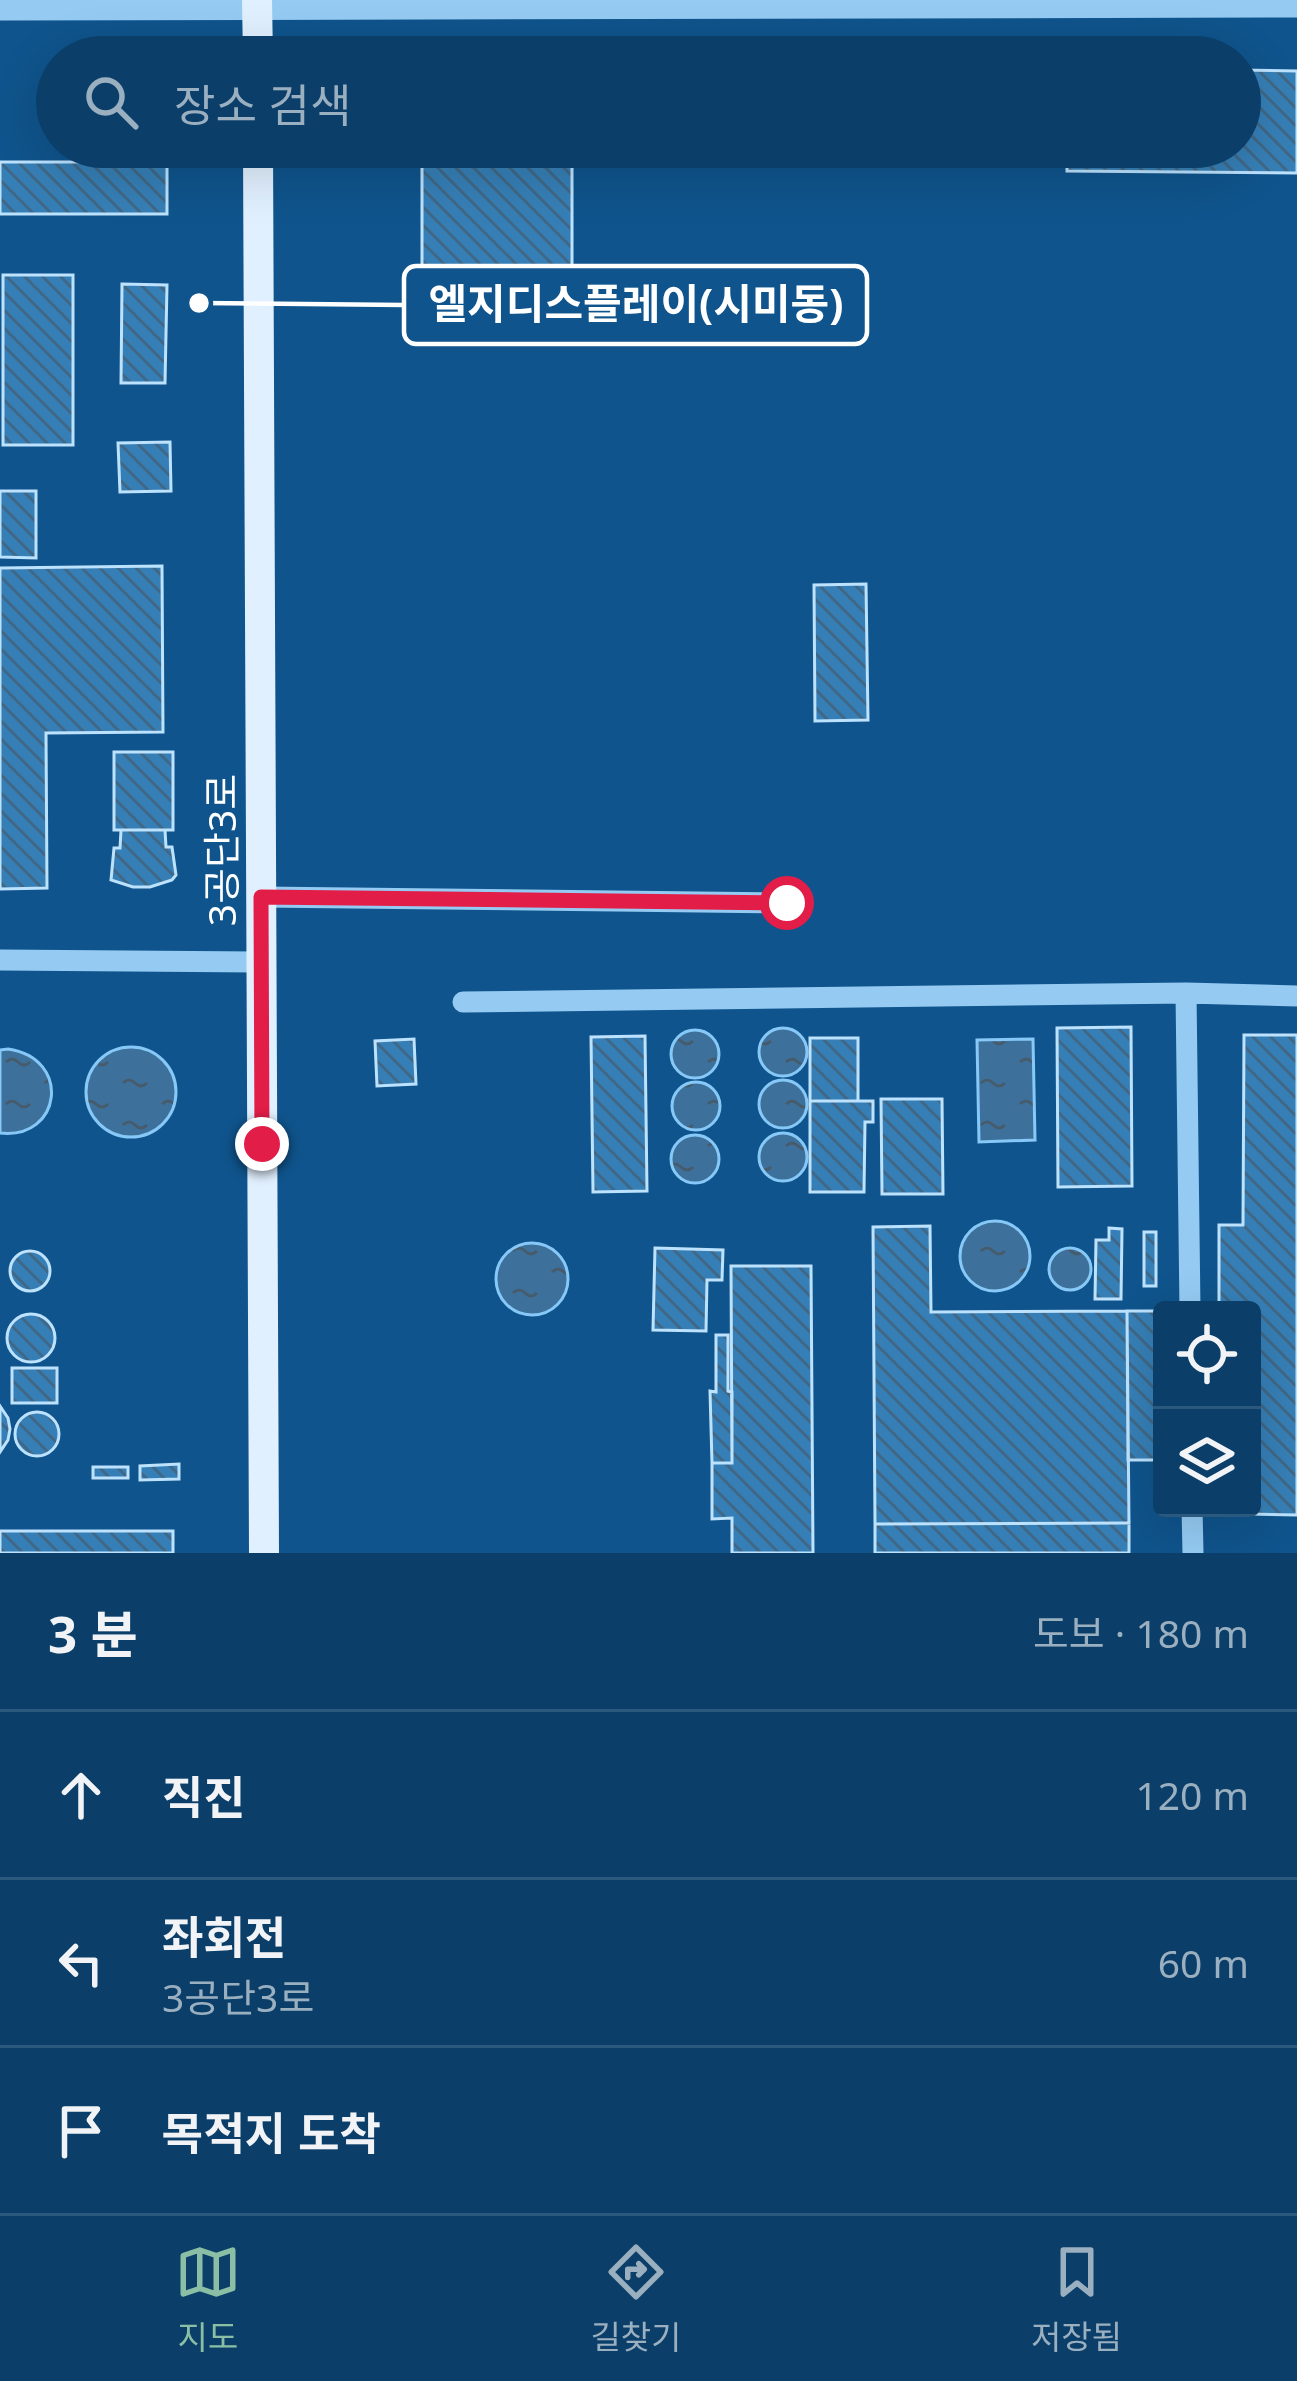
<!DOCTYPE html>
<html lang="ko">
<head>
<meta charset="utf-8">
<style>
	body { margin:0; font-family:"Noto Sans","Noto Sans KR",sans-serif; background:#14466f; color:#f1f3f6 }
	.controls { position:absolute; right:36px; bottom:36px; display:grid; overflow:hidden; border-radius:12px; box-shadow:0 12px 48px #0002 }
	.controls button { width:108px; height:108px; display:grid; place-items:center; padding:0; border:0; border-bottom:3px solid #2b587d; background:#0b3f69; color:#f1f3f6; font:60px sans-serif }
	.stop { position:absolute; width:36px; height:36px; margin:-27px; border:9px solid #e11d48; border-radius:50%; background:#fff }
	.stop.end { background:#e11d48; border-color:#fff; box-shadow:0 3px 12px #0008 }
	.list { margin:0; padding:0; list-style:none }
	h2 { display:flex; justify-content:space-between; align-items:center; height:156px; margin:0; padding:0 48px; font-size:51px }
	h2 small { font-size:39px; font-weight:400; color:#9aafc0 }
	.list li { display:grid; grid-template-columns:78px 1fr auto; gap:36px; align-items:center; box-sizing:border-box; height:168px; padding:0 48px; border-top:3px solid #2b587d }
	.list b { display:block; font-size:45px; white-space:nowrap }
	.list p { margin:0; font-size:39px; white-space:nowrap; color:#9aafc0 }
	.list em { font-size:39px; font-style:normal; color:#9aafc0 }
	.icon { flex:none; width:66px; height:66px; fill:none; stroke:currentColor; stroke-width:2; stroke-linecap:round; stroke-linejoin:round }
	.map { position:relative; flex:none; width:1297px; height:1553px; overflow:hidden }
	.search { position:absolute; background:#0b3f69; box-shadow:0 12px 48px #0002; left:36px; right:36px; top:36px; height:132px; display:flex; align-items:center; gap:30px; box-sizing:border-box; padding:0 42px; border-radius:66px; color:#9aafc0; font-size:45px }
	.sheet { height:660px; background:#0b3f69 }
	nav { display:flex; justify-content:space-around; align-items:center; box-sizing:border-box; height:168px; border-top:3px solid #2b587d; background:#0b3f69; font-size:33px; color:#9aafc0 }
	nav a { display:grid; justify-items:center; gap:6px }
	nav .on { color:#8abfa5 }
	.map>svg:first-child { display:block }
</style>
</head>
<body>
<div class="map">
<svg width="1297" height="1553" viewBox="0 0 1297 1553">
	<defs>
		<pattern id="water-ripples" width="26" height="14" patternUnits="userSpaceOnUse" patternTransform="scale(3)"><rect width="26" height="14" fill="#3d719b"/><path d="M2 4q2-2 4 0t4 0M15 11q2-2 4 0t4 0" fill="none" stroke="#465b6c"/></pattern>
		<pattern id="building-back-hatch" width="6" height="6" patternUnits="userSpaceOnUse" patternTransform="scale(3)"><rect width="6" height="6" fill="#367fb6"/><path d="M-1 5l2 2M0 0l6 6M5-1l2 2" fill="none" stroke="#406886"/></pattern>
	</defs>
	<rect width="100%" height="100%" fill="#0f548c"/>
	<path fill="url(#water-ripples)" stroke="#86c8f7" stroke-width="3" d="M759 1052a24 24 0 1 1 48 0a24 24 0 1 1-48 0Z
		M671 1054a24 24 0 1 1 48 0a24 24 0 1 1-48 0Z
		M1033 1039 1035 1140 979 1142 977 1040Z
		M86 1092a45 45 0 1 1 90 0a45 45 0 1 1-90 0Z
		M8 1049C72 1058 62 1140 0 1133V1050Z
		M759 1104a24 24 0 1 1 48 0a24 24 0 1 1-48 0Z
		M672 1106a24 24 0 1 1 48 0a24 24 0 1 1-48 0Z
		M759 1157a24 24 0 1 1 48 0a24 24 0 1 1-48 0Z
		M671 1159a24 24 0 1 1 48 0a24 24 0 1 1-48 0Z
		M960 1256a35 35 0 1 1 70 0a35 35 0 1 1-70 0Z
		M496 1279a36 36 0 1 1 72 0a36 36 0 1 1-72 0Z
		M1049 1269a21 21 0 1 1 42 0a21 21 0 1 1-42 0Z"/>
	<path fill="url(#building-back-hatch)" stroke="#bce2fe" stroke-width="3" d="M1240 70 1297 71V173L1067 171V147H1240Z
		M422 147H572V316H422Z
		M0 162H167V214H0Z
		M3 275H73V445H3Z
		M122 284 167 285 165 383H121Z
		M170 442 171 491 120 492 118 443Z
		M0 491H36V558L0 557Z
		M162 566 163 732 46 733 47 888 0 889V568Z
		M866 584 868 720 815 721 814 585Z
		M114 752H173V830H114Z
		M121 830H165L166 847H172L176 875 172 880 150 887H133L111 880 114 848H120Z
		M1131 1027 1132 1186 1058 1187 1057 1028Z
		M1244 1035H1297V1515L1250 1514 1252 1310H1219V1225H1243Z
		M645 1036 647 1191 593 1192 591 1037Z
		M810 1038H858V1101H810Z
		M414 1039 416 1084 377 1086 375 1041Z
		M881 1099H942L943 1194H882Z
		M810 1101H873V1122H865L864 1192H810Z
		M930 1226 931 1312 1127 1311 1129 1523 875 1524 873 1227Z
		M1109 1228 1122 1229 1121 1299H1095L1096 1240H1109Z
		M1144 1232H1156V1286H1144Z
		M655 1248 723 1250 722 1280H707L706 1331 653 1330Z
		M10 1271a20 20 0 1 1 40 0a20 20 0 1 1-40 0Z
		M731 1266H811L813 1553H732V1518L712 1519V1463H732Z
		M1127 1311H1156L1158 1460H1128Z
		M7 1338a24 24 0 1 1 48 0a24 24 0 1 1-48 0Z
		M716 1335H728V1391L732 1392V1463H712L710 1391 716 1392Z
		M12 1368H57V1403H12Z
		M0 1406 8 1418 10 1429 8 1440 0 1452Z
		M15 1434a22 22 0 1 1 44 0a22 22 0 1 1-44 0Z
		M179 1464V1479L140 1480V1466Z
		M93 1467H128V1478H93Z
		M1129 1523V1553H875V1524Z
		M0 1531H173V1553H0Z"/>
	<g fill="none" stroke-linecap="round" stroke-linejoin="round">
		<path stroke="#95cbf3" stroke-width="21" d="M0 10 1297 7
			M261 897 787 903
			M0 960 261 962
			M1186 993 1190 1310
			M463 1002 1186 993 1297 996
			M1192 1508 1193 1553"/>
		<path stroke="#e1f0ff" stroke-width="30" d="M257 0 258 57
			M258 147 264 1553"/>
	</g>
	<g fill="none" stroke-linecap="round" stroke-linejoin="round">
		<path stroke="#e11d48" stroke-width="15" d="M262 1144 261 897 787 903"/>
	</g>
	<g text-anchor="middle" stroke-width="12" stroke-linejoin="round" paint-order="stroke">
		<g font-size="39" fill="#fff" stroke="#0f548c">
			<text transform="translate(222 850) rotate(-90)" y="14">3공단3로</text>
		</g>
	</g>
	<path fill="none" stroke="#fff" stroke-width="4.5" d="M199 303L404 305"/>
	<circle fill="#fff" stroke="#0f548c" stroke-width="4.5" cx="199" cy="303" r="12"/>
	<rect fill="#0f548c" stroke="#fff" stroke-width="4.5" x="404" y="266" width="463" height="78" rx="12"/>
	<g font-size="42" text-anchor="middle" font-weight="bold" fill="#fff">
		<text x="636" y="319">엘지디스플레이(시미동)</text>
	</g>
</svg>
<div class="controls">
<button><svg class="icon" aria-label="locate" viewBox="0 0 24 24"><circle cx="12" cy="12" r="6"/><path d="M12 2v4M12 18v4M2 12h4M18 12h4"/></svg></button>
<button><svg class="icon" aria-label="layers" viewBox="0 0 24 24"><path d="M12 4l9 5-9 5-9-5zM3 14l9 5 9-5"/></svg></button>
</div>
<div class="stop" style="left:787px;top:903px"></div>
<div class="stop end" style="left:262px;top:1144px"></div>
<div class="search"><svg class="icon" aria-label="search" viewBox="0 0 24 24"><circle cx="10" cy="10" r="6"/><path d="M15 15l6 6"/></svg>장소 검색</div>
</div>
<section class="sheet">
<h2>3 분<small>도보 · 180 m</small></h2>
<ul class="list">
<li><svg class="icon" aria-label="ahead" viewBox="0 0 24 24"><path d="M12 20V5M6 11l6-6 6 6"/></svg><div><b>직진</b></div><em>120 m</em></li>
<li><svg class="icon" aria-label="left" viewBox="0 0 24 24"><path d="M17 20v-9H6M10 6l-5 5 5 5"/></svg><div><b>좌회전</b><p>3공단3로</p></div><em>60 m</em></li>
<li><svg class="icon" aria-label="arrive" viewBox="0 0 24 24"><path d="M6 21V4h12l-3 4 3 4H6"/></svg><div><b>목적지 도착</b></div></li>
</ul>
</section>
<nav>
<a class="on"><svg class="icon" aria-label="map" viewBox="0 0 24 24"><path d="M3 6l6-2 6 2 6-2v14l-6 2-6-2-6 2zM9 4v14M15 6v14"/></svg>지도</a>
<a><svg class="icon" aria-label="directions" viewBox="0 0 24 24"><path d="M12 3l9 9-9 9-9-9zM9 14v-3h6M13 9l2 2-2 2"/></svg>길찾기</a>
<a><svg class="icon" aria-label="saved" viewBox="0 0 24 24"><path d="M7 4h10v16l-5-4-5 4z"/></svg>저장됨</a>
</nav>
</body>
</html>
